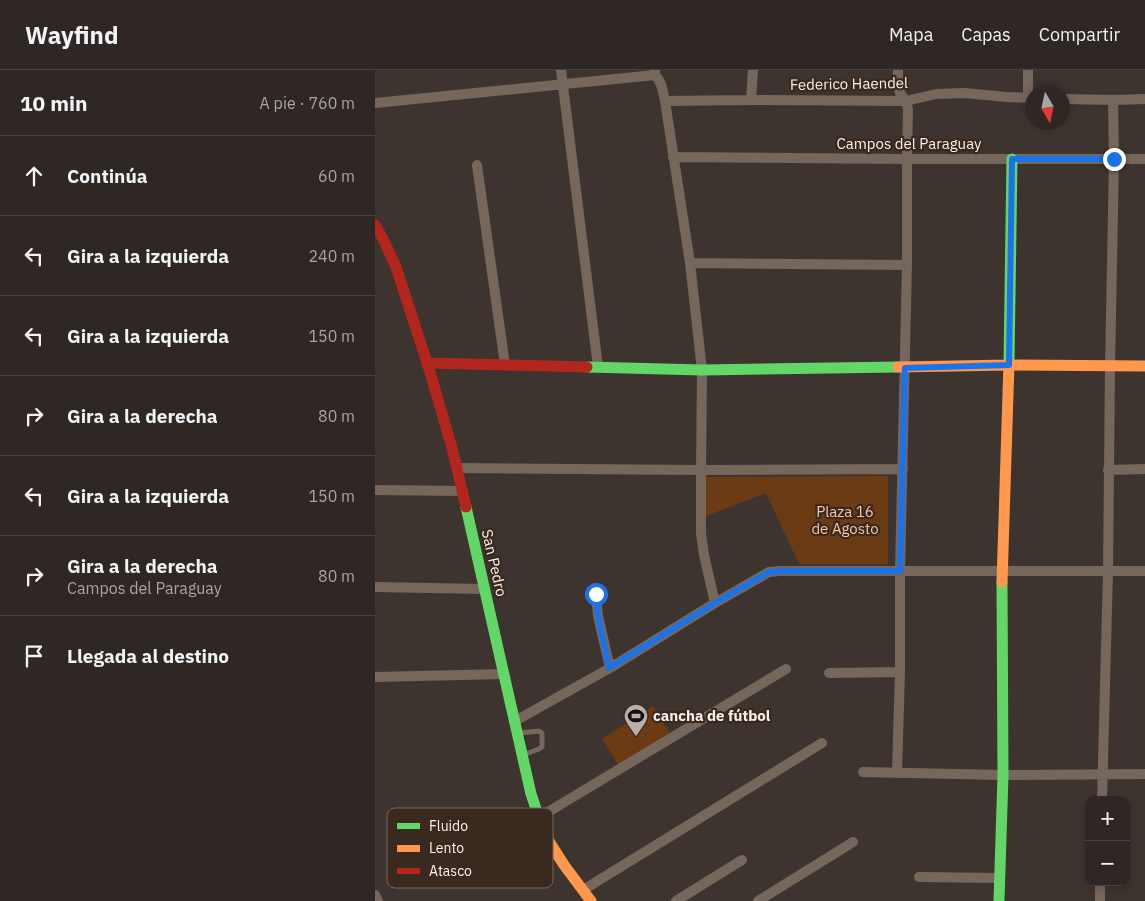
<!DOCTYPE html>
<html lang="es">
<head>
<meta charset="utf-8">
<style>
	body { margin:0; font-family:"IBM Plex Sans",sans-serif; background:#3a3330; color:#f1f3f6 }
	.controls { position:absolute; right:15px; bottom:15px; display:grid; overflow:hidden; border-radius:10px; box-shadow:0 2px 8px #0003 }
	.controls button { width:45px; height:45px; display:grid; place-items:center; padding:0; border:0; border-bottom:1px solid #494441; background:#2e2723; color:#f1f3f6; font:25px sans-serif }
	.compass { position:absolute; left:650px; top:15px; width:45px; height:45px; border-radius:50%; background:#2e2723; box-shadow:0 2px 8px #0003; rotate:171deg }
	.stop { position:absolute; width:15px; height:15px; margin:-11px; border:4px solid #1a73e8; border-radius:50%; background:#fff }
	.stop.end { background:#1a73e8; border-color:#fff; box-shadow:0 1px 5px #0008 }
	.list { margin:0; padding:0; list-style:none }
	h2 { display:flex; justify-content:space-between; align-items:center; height:65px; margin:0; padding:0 20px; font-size:21px }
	h2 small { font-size:16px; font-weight:400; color:#a7a5a6 }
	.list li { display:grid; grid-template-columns:32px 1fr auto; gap:15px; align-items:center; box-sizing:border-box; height:80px; padding:0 20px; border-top:1px solid #494441 }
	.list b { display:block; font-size:19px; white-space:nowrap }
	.list p { margin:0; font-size:16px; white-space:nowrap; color:#a7a5a6 }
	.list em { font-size:16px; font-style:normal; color:#a7a5a6 }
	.icon { flex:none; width:28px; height:28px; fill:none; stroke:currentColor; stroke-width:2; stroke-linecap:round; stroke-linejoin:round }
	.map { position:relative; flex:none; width:770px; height:831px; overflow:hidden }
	header { display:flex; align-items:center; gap:30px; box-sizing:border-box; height:70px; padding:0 25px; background:#2e2723; border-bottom:1px solid #494441 }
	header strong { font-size:24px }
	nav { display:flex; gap:28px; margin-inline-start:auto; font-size:18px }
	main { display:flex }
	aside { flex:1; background:#2e2723 }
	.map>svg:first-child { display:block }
</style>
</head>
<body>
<header>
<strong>Wayfind</strong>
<nav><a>Mapa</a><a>Capas</a><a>Compartir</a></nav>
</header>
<main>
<aside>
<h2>10 min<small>A pie · 760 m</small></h2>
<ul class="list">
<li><svg class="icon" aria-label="ahead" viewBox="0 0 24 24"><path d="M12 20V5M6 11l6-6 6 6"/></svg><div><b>Continúa</b></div><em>60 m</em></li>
<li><svg class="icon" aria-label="left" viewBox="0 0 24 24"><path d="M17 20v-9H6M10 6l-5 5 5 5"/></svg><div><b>Gira a la izquierda</b></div><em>240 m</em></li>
<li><svg class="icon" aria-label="left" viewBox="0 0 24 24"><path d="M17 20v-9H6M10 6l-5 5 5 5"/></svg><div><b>Gira a la izquierda</b></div><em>150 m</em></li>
<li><svg class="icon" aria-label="right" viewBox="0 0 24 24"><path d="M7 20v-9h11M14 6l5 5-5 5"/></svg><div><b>Gira a la derecha</b></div><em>80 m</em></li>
<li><svg class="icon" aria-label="left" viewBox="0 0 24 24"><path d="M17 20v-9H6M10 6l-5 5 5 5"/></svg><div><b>Gira a la izquierda</b></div><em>150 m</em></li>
<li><svg class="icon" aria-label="right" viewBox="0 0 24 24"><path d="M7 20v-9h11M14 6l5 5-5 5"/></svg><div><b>Gira a la derecha</b><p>Campos del Paraguay</p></div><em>80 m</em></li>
<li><svg class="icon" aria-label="arrive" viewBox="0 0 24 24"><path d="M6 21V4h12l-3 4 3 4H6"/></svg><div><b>Llegada al destino</b></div></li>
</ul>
</aside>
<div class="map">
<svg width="770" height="831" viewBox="0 0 770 831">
	<rect width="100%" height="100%" fill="#3e342f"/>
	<path fill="#6c3b14" d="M513 406V494H424L391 423 331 446 330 407Z
		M278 636 296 665 245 697 227 669Z"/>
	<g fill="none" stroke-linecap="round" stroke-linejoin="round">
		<path stroke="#76675d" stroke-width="5" d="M144 663 164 661 167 663V677L164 679 148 685"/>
		<path stroke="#76675d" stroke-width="10" d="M186 0 223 297
			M280 0V5C287 11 288 22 290 31L315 193 327 300 326 400V463L329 485 340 533
			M653 28V0
			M688 29 738 30 770 29
			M376 30 378 0
			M290 31 376 30 531 31 561 24 590 23 631 27 658 28
			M0 33 280 5
			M298 87 532 89H770
			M102 95 130 295
			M315 193 532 195
			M83 398 326 400 528 399
			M733 400 770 399
			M0 420 88 421
			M0 517 110 519
			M221 524 223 546 235 598
			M454 603 525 602
			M0 607 129 604
			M140 651 235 598 340 533 394 502 404 501H770
			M488 702 628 705 770 704
			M522 703 525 602V501L532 195V89L533 40 531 31 525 23 523 15V0
			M727 730 733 501 735 297 739 89 738 30
			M163 748 411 599
			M544 807 624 808
			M208 820 447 673
			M0 825 3 831
			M301 831 367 790
			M383 831 478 772
			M725 831V812"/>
		<path stroke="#63d668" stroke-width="11" d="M634 293 637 89
			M212 297 327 300 523 297
			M91 437 156 724 170 765
			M624 831 628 705 627 512"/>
		<path stroke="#ff974d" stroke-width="11" d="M523 297 634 295 770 296
			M627 512 634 293
			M170 765 189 795 216 831"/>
		<path stroke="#b3261e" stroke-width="11" d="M0 155 8 169 21 197 55 302 77 378 91 437
			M52 293 212 297"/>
	</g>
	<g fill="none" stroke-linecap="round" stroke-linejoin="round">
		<path stroke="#1a73e8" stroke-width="6" d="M221 524 223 546 234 598 340 533 394 502 404 501H525L530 298 634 295 637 89H739"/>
	</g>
	<defs>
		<symbol id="stadium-pin" viewBox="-11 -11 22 30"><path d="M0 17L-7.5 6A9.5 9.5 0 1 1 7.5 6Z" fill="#baafa9" stroke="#39291f"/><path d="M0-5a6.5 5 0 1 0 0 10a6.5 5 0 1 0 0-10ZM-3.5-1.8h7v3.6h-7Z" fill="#111"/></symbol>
	</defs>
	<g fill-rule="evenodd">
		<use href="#stadium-pin" x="247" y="632" width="28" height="38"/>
	</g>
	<g text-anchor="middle" stroke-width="4.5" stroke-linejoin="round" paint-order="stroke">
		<g font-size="15" fill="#fcf1ea" stroke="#39291f">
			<text transform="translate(474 14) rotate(-1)" y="5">Federico Haendel</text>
			<text x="534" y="79">Campos del Paraguay</text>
			<text transform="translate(119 493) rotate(77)" y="5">San Pedro</text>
		</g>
		<g font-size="15" fill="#fbc4a1" stroke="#39291f">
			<text x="470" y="447">Plaza 16<tspan x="470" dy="17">de Agosto</tspan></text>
		</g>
		<g font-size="15" font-weight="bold" fill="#fcf1ea" stroke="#39291f" text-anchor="start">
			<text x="278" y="651">cancha de fútbol</text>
		</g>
	</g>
	<rect x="12" y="738" width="166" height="80" rx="8" fill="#39291f" stroke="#74655c" stroke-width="1"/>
	<rect x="22" y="753" width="23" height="6" fill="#63d668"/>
	<rect x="22" y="775" width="23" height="7" fill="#ff974d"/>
	<rect x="22" y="798" width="23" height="6" fill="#b3261e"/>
	<g font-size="14" fill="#fcf1ea">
		<text x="54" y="761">Fluido</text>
		<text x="54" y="783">Lento</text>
		<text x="54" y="806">Atasco</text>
	</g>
</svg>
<div class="controls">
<button>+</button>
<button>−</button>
</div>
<svg class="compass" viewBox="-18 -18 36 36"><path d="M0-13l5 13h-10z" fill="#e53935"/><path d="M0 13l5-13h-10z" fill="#a7a5a6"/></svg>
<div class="stop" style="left:221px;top:524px"></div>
<div class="stop end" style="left:739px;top:89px"></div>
</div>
</main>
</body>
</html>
